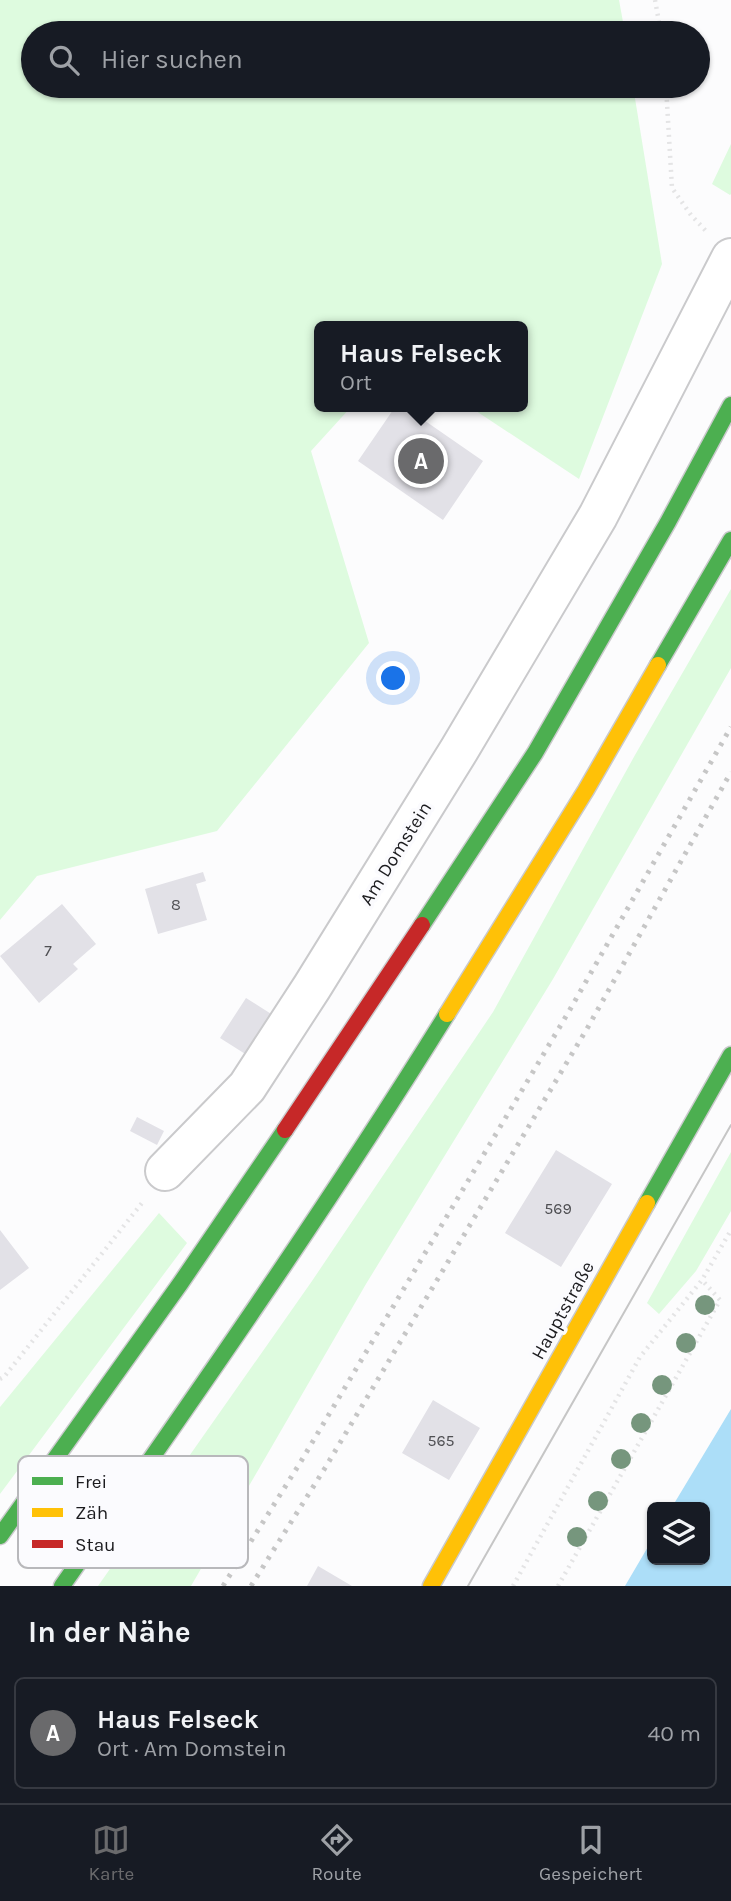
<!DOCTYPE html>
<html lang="de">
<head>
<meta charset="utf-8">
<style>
	body { margin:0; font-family:Karla,sans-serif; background:#242831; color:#f1f3f6 }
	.controls { position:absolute; right:21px; bottom:21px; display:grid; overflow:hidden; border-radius:10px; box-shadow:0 2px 5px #0004 }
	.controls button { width:63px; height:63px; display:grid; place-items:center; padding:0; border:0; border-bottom:2px solid #363941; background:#171b24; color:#f1f3f6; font:35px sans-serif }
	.you { position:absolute; left:394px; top:679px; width:24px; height:24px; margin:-18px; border:5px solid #fff; border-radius:50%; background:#1a73e8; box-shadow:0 0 0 10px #1a73e833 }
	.badge { display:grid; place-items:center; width:46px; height:46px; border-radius:50%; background:#6a6a6c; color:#fff; font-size:23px; font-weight:700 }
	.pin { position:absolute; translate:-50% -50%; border:4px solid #fff; box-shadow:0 2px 7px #0006 }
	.popup { position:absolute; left:314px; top:321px; width:214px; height:91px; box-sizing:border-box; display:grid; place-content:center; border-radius:10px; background:#171b24; filter:drop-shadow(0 2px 5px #0005); font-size:23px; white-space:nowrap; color:#9ea1a6 }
	.popup b { font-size:26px; color:#f1f3f6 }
	.popup::after { content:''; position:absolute; left:50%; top:100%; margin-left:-14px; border:14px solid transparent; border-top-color:#171b24 }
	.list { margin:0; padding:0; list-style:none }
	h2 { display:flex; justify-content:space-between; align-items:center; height:91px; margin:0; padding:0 28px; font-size:30px }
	h2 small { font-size:23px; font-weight:400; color:#9ea1a6 }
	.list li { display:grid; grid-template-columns:46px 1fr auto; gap:21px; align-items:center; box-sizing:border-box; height:112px; margin:0 14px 14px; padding:0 14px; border:2px solid #363941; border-radius:10px }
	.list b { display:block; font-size:26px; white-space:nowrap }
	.list p { margin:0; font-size:23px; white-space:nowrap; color:#9ea1a6 }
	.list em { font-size:23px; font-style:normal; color:#9ea1a6 }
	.icon { flex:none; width:38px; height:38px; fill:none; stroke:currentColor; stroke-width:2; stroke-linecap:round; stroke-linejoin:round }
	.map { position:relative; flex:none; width:731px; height:1586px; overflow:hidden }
	.search { position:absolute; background:#171b24; box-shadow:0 2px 5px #0004; left:21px; right:21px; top:21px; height:77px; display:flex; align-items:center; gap:18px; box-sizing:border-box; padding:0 24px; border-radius:38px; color:#9ea1a6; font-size:26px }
	.sheet { height:217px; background:#171b24 }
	nav { display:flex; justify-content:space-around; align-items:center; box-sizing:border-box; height:98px; border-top:2px solid #363941; background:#171b24; font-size:19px; color:#9ea1a6 }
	nav a { display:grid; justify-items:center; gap:4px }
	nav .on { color:#6a6a6c }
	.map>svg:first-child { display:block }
</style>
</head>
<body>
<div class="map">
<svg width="731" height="1586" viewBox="0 0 731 1586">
	<rect width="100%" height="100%" fill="#fcfcfd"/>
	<path fill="#defbdf" d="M0 0H619L625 33H33V86H633L662 264 579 479 470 407H522V326H320V407H351L311 451 369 643 217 831 37 876 0 920Z
		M731 144V194L730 195 712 184Z
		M731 589V668L553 979 366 1284 191 1586H98L312 1281 493 1012 635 755Z
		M731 1152V1211L696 1271 659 1314 647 1303Z
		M159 1213 187 1243 0 1494V1407Z"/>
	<path fill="#acdef8" d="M731 1409V1586H625L652 1540V1560H705V1507H672Z"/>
	<path fill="#e2e1e7" d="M395 407H405L483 461 443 520 358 461Z
		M203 872 206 881 196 884 207 920 158 934 145 889Z
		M62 904 96 944 73 964 78 969 39 1003 0 956Z
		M246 998 276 1017 250 1057 220 1038Z
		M137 1117 164 1131 157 1145 130 1131Z
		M556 1150 612 1184 561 1267 505 1233Z
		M0 1230 29 1268 0 1290Z
		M433 1400 480 1428 449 1480 402 1453Z
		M318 1566 352 1586H307Z"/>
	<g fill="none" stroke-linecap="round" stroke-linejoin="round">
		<defs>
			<path id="street" d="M165 1171 247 1087 312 987 459 750 598 516 731 258"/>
			<path id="fast" d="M658 665 731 540
				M422 925 535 753 668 522 731 405
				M647 1203 731 1055
				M0 1536 180 1284 285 1130
				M62 1586C194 1398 326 1209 447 1014"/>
			<path id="slow" d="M447 1014 586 790 658 665
				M431 1586 647 1203"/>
			<path id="jam" d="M285 1130 422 925"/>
		</defs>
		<use href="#street" stroke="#cacacc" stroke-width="42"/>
		<use href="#fast" stroke="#cacacc" stroke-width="19"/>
		<use href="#slow" stroke="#cacacc" stroke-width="19"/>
		<use href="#jam" stroke="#cacacc" stroke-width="19"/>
		<path stroke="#e4e4e5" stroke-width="4.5" stroke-dasharray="2 5" stroke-linecap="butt" d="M655 0 661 33
			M666 86 672 188 691 215 706 231
			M0 1379 4 1377 142 1203
			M513 1586 640 1357 702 1280 731 1230
			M558 1586 720 1300 702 1280"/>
		<use href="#street" stroke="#fff" stroke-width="38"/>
		<use href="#fast" stroke="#4caf50" stroke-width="16"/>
		<use href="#slow" stroke="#ffc107" stroke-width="16"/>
		<use href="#jam" stroke="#c62828" stroke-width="16"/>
		<path stroke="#c6c6c6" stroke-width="2" d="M468 1586 731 1125"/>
		<path stroke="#c6c6c6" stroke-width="5" stroke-dasharray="3.5 7" stroke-linecap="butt" d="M223 1586 300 1463 568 1013 731 727
			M251 1586 325 1468 588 1027 731 772"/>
	</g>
	<g fill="#76967d">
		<circle cx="705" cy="1305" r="10"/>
		<circle cx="686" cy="1343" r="10"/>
		<circle cx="662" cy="1385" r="10"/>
		<circle cx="641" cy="1423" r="10"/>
		<circle cx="621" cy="1459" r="10"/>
		<circle cx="598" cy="1501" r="10"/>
		<circle cx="577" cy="1537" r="10"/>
	</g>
	<g text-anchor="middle" stroke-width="7" stroke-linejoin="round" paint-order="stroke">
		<g font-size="16" fill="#505054">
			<text x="176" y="910">8</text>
			<text x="48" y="956">7</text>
			<text x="558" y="1214">569</text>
			<text x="441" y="1446">565</text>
		</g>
		<g font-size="19" fill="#1b1b1e" stroke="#fbfbfe">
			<text transform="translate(395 853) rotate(-58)" y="7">Am Domstein</text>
			<text transform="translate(562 1310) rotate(-61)" y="7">Hauptstraße</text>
		</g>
	</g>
	<rect x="18" y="1456" width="230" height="112" rx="10" fill="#fbfbfe" stroke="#b8b8bb" stroke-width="2"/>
	<rect x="32" y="1477" width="31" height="8" fill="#4caf50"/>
	<rect x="32" y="1508" width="31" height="9" fill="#ffc107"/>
	<rect x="32" y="1540" width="31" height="8" fill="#c62828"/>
	<g font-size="19" fill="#1b1b1e">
		<text x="75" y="1488">Frei</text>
		<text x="75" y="1519">Zäh</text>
		<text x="75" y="1551">Stau</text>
	</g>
</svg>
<div class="controls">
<button><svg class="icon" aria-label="layers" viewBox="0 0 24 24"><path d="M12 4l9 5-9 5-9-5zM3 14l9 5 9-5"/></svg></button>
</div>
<div class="you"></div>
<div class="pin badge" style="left:421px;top:461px">A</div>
<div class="popup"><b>Haus Felseck</b>Ort</div>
<div class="search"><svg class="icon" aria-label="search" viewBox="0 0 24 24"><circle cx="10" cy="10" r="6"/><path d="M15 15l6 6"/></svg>Hier suchen</div>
</div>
<section class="sheet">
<h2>In der Nähe<small></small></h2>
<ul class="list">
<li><span class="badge">A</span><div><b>Haus Felseck</b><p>Ort · Am Domstein</p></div><em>40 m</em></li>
</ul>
</section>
<nav>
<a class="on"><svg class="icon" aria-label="map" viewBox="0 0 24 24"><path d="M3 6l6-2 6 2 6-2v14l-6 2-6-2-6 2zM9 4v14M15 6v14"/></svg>Karte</a>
<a><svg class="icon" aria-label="directions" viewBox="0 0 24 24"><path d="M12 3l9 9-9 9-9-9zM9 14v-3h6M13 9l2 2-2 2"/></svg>Route</a>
<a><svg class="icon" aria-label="saved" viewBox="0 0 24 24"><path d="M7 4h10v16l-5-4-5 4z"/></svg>Gespeichert</a>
</nav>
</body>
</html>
